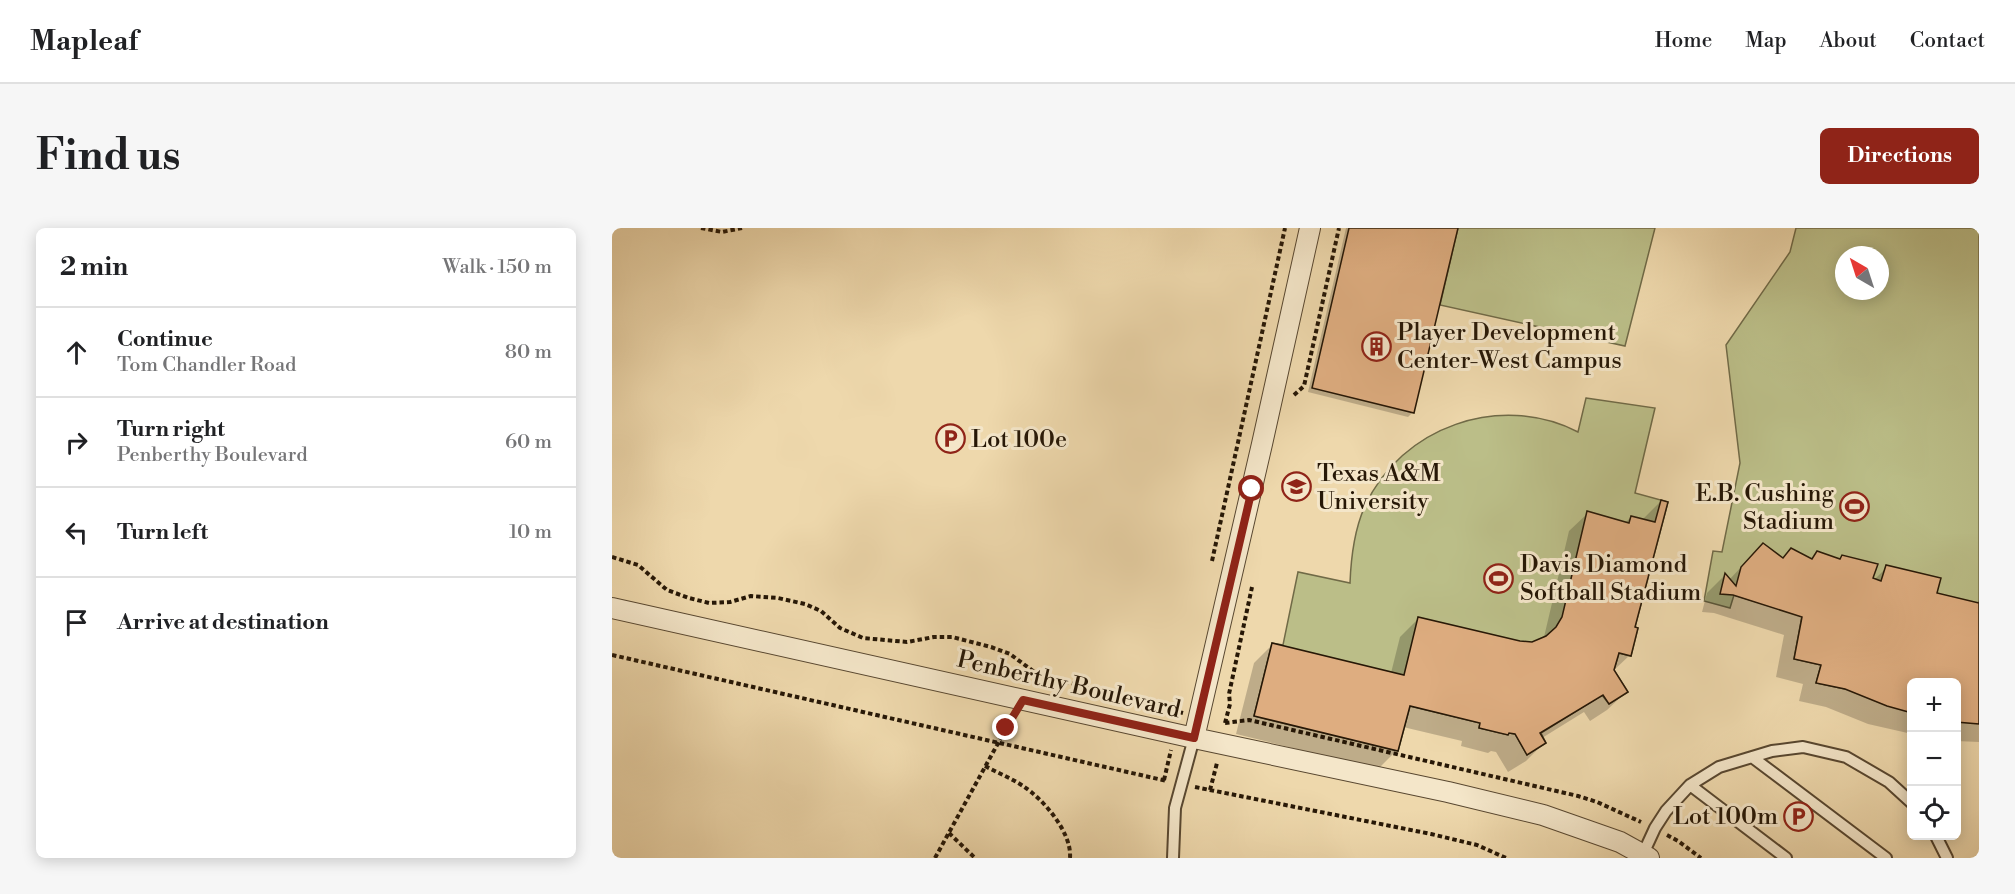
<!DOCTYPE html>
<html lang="en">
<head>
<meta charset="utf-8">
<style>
	body { margin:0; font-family:"Libre Bodoni",serif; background:#f6f6f6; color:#202124 }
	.controls { position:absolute; right:18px; bottom:18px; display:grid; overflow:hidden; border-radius:9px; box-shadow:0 3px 15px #0003 }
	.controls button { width:54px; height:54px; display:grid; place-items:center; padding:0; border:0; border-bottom:2px solid #e0e0e0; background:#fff; color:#202124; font:30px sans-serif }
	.compass { position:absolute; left:1223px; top:18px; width:54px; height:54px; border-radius:50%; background:#fff; box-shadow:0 3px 15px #0003; rotate:321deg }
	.stop { position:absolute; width:18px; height:18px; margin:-14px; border:4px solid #8f2418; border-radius:50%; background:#fff }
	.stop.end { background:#8f2418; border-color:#fff; box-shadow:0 2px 6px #0008 }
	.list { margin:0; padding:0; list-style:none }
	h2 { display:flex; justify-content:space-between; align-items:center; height:78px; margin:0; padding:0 24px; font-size:26px }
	h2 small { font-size:20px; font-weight:400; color:#757577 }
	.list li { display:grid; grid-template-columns:39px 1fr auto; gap:18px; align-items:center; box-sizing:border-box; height:90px; padding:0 24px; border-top:2px solid #e0e0e0 }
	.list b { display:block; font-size:22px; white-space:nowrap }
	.list p { margin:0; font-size:20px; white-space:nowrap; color:#757577 }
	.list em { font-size:20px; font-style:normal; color:#757577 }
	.icon { flex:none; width:33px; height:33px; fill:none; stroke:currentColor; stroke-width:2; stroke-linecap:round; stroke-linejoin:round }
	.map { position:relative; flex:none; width:1367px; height:630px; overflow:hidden; border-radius:9px }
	header { display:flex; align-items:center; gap:36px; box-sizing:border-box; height:84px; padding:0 30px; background:#fff; border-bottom:2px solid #e0e0e0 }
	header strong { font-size:28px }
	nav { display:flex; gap:33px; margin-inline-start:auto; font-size:21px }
	.intro { display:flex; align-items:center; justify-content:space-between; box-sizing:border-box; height:144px; padding:0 36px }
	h1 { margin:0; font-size:42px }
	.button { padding:15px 27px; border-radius:9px; background:#8f2418; color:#fff; font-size:21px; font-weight:700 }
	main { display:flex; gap:36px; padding:0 36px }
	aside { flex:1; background:#fff; border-radius:9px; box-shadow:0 3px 15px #0003 }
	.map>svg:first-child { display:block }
</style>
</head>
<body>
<header>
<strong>Mapleaf</strong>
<nav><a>Home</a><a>Map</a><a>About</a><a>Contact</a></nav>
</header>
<div class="intro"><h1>Find us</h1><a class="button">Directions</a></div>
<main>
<aside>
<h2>2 min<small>Walk · 150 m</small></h2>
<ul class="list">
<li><svg class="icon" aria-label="ahead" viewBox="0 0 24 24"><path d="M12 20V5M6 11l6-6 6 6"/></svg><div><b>Continue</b><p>Tom Chandler Road</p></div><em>80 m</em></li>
<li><svg class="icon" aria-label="right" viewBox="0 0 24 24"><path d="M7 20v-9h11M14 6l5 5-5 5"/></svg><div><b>Turn right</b><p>Penberthy Boulevard</p></div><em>60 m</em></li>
<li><svg class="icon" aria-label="left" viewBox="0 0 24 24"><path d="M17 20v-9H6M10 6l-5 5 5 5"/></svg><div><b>Turn left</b></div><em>10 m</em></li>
<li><svg class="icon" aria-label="arrive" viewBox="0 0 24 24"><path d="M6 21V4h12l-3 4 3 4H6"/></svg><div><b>Arrive at destination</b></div></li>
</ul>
</aside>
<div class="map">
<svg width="1367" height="630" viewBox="0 0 1367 630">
	<rect width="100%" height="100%" fill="#eed8ac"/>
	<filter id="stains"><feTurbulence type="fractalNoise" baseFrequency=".00333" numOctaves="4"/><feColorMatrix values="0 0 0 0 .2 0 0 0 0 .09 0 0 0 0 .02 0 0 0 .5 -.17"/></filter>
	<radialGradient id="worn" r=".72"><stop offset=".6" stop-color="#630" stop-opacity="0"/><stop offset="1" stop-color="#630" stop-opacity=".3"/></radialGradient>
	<path fill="#bbbe88" stroke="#706a47" stroke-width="1.5" fill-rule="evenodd" d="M846 0H1043L1013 118 828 77Z
		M1184 0H1359L1367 2V492L1344 454H1300L1233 461 1204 455 1209 437 1182 431 1190 388 1122 367 1118 380 1092 373 1101 323 1110 324 1128 235 1114 117 1178 24ZM1232 27H1268V63H1232Z
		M974 170 1043 180 1023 265 1056 274 1023 399 1026 400 1019 428 1007 425 1002 442 1016 464 997 476 990 467 929 505 934 515 915 527 903 506 897 505 896 507 867 500 868 495 798 478 786 523 642 488 660 415 671 417 686 344 738 355C739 329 742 302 753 278 789 199 888 164 966 204Z"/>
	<path fill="#0003" d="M734 0H845L801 184 796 189 696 164Z
		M1049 273 1021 400 1018 427 1001 443 1014 464 995 482 978 493 972 484 930 510 932 515 914 533 896 544 884 524 879 523 876 525 849 518 850 513 791 499 785 522 766 541 624 506 642 435 661 416 779 445 788 409 806 391 908 414 920 415 932 409 957 303 976 285 1013 295 1019 289 1030 292Z
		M1179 321 1198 332 1206 324 1262 352 1275 339 1323 366 1364 376 1367 372V514L1344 513V454H1300V506L1256 496 1214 479 1187 473 1191 456 1164 449 1172 407 1102 385 1090 384 1095 365 1113 347 1117 352 1132 336 1170 331Z"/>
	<path fill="#dead80" stroke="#261706" stroke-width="1.5" d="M737 0H846L802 185 700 160Z
		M1049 272 1056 274 1023 399 1026 400 1019 428 1007 425 1002 442 1016 464 997 476 991 467 928 505 934 515 915 527 903 506 897 505 896 507 867 500 868 495 798 478 786 523 642 488 660 415 792 447 806 389 908 413 920 414 934 408 944 399 950 389 975 283 1017 295 1019 288 1043 294Z
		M1151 315 1171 330 1179 320 1200 331 1205 323 1228 331 1230 327 1266 336 1261 350 1269 353 1274 337 1329 350 1325 365 1367 375V496L1344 494V454H1300V485L1275 478 1233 461 1204 455 1209 437 1182 431 1190 389 1121 367 1108 366 1113 345 1124 358 1129 339Z"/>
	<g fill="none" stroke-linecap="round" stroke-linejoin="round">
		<defs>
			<path id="service" d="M1140 529 1274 630
				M1078 557 1174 630
				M1324 608 1335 630
				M1031 626 1043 600 1054 583 1078 557 1107 539 1160 523 1191 519 1234 529 1277 554 1300 575
				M561 630 563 580 582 510"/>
			<path id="minor" d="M0 380 582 510 836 564 931 587 1008 614 1037 630
				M582 510 650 216 698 0"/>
		</defs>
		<use href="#service" stroke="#584730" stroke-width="14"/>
		<use href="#minor" stroke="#584730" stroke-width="22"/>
		<path stroke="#261706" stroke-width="4" stroke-dasharray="4.5 3" stroke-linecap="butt" d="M89 0 110 4 130 0
			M682 167 692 158 727 0
			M0 329 26 337 55 362 77 370 97 375 118 374 139 368 166 370 193 376 209 383 228 400 251 410 295 414 322 409H340L379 419 398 426 425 446 571 485
			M600 333 673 0
			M0 427 555 553
			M613 495 637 492 966 568 985 574 1029 594
			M613 495 618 476 617 466 640 359
			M373 538C386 545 399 550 411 558 431 571 460 604 458 630
			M552 552 559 522
			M583 559 819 606 865 617 894 630
			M598 562 605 535
			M337 605 363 630
			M1055 607 1066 613 1089 630
			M323 630 401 488"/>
		<use href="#service" stroke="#f4e6c9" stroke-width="10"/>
		<use href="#minor" stroke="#f4e6c9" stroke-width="20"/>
	</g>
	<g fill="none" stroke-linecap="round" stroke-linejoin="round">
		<path stroke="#8f2418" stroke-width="8" d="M394 500 411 472 582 510 640 261"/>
	</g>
	<defs>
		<symbol id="building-ring" viewBox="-11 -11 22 22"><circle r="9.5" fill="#f4e6c9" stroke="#8f2418" stroke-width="1.5"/><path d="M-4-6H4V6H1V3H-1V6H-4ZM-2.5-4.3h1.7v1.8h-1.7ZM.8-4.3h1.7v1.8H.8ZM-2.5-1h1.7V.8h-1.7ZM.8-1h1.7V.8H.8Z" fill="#8f2418"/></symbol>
		<symbol id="parking-ring" viewBox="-11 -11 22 22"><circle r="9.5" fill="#f4e6c9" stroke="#8f2418" stroke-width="1.5"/><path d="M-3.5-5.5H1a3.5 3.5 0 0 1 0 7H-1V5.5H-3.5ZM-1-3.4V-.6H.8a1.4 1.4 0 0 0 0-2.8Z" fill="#8f2418"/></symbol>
		<symbol id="university-ring" viewBox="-11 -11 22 22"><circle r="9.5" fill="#f4e6c9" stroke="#8f2418" stroke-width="1.5"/><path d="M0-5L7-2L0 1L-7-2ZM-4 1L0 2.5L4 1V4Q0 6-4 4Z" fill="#8f2418"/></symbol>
		<symbol id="stadium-ring" viewBox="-11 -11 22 22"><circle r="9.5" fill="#f4e6c9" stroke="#8f2418" stroke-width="1.5"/><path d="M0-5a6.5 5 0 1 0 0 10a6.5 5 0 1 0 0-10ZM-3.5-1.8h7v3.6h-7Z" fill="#8f2418"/></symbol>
	</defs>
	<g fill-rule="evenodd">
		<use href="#building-ring" x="748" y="102" width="33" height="33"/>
		<use href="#parking-ring" x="322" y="194" width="33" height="33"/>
		<use href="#university-ring" x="668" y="242" width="33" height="33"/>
		<use href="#stadium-ring" x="1226" y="262" width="33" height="33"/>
		<use href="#stadium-ring" x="870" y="334" width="33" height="33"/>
		<use href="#parking-ring" x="1170" y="572" width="33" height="33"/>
	</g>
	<g text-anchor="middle" stroke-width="6" stroke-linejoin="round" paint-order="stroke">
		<g font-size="24" fill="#261706" stroke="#f4e6c9" text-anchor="start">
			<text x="785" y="112">Player Development<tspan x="785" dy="28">Center-West Campus</tspan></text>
			<text x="359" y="219">Lot 100e</text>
			<text x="705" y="253">Texas A&amp;M<tspan x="705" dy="28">University</tspan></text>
			<text x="1222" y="273" text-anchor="end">E.B. Cushing<tspan x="1222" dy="28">Stadium</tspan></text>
			<text x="908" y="344">Davis Diamond<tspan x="908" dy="28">Softball Stadium</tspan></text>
			<text x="1166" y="596" text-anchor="end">Lot 100m</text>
		</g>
		<g font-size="24" fill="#261706" stroke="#f4e6c9">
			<text transform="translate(457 456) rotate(13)" y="8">Penberthy Boulevard</text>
		</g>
	</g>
	<rect width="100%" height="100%" filter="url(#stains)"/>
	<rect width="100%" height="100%" fill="url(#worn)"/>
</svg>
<div class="controls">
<button>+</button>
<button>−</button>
<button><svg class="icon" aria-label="locate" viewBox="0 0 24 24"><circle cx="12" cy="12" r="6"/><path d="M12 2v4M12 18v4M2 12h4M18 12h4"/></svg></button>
</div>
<svg class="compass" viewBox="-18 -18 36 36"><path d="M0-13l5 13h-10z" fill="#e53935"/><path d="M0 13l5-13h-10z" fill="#757577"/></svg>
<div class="stop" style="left:640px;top:261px"></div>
<div class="stop end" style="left:394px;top:500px"></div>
</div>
</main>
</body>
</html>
